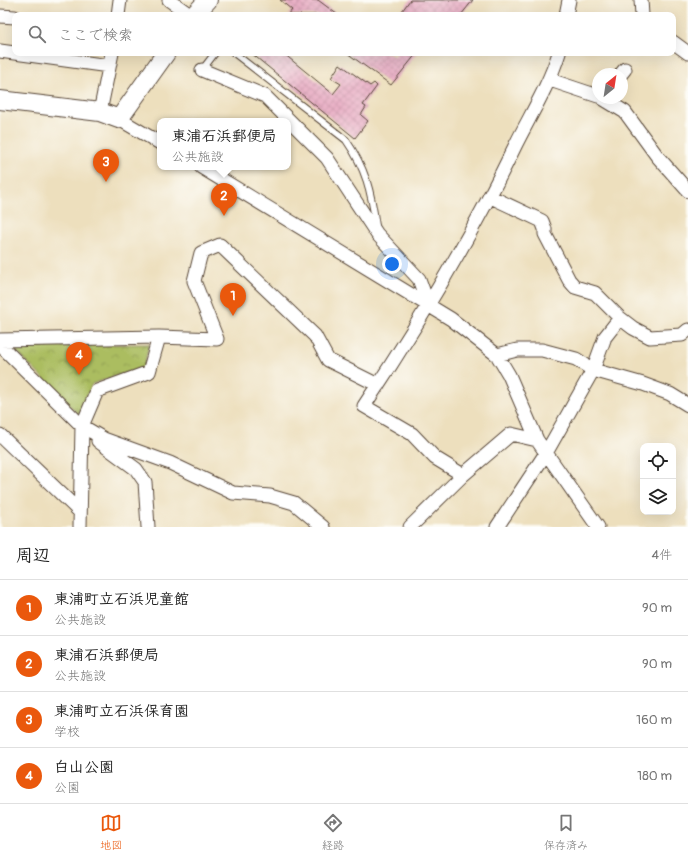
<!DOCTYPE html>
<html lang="ja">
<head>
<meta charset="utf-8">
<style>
	body { margin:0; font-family:Pangolin,"Klee One",sans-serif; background:#f6f6f6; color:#222 }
	.controls { position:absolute; right:12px; bottom:12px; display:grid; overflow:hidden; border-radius:8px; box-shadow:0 4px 16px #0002 }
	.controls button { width:36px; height:36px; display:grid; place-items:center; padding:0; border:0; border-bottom:1px solid #e0e0e0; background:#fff; color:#222; font:20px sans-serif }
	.compass { position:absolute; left:592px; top:68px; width:36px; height:36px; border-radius:50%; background:#fff; box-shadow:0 4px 16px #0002; rotate:30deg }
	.you { position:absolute; left:392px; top:264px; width:14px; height:14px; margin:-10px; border:3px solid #fff; border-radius:50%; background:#1a73e8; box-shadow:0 0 0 6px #1a73e833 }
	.badge { display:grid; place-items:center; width:26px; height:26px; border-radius:50%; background:#ea580c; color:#fff; font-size:13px; font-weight:700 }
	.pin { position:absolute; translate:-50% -33px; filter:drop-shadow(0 1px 2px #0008) }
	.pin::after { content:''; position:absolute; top:21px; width:14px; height:12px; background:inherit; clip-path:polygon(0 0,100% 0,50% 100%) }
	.popup { position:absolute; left:157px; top:118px; width:134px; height:52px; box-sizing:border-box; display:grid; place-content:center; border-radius:8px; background:#fff; filter:drop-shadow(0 1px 3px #0005); font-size:13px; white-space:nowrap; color:#767676 }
	.popup b { font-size:15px; color:#222 }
	.popup::after { content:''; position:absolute; left:50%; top:100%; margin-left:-8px; border:8px solid transparent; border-top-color:#fff }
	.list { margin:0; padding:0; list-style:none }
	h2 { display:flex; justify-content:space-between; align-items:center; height:52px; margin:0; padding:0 16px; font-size:17px }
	h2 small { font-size:13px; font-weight:400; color:#767676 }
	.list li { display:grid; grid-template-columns:26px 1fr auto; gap:12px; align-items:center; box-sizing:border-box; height:56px; padding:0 16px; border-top:1px solid #e0e0e0 }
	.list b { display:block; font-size:15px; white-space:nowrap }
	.list p { margin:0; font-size:13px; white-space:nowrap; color:#767676 }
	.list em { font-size:13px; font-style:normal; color:#767676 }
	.icon { flex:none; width:22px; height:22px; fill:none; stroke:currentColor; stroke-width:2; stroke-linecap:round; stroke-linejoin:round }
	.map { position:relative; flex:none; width:688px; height:527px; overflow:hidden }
	.search { position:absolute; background:#fff; box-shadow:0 4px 16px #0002; left:12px; right:12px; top:12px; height:44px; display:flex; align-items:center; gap:10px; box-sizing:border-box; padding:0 14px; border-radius:8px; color:#767676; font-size:15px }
	.sheet { height:276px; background:#fff }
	nav { display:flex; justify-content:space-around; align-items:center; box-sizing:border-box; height:56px; border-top:1px solid #e0e0e0; background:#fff; font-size:11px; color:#767676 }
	nav a { display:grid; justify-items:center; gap:2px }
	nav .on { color:#ea580c }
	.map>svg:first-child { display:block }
</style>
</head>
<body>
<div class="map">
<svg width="688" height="527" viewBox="0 0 688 527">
	<defs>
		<pattern id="park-crowns" width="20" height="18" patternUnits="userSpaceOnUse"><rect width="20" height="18" fill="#abbd60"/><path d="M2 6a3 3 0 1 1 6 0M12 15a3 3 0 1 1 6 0" fill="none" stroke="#8c9a4f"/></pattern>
		<pattern id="building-cross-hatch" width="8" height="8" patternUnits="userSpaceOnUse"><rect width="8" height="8" fill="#e9b1c6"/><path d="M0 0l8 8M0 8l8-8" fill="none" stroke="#c998aa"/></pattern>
	</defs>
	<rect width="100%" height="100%" fill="#fdfcf7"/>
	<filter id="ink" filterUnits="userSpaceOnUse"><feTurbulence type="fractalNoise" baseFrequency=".025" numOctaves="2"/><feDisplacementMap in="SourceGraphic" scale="8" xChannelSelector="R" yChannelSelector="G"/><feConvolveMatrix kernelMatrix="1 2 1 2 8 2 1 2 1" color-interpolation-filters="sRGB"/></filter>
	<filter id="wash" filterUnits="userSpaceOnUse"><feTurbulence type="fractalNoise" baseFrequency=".012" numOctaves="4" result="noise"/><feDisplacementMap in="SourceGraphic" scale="16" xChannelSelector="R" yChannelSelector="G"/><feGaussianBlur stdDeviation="0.9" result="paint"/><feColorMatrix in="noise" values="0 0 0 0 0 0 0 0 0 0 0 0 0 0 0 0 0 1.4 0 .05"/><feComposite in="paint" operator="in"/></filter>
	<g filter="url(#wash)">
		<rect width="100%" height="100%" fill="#eddfbd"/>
		<path fill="url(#park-crowns)" stroke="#73743f" d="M149 344 144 367 92 384 79 415 11 346Z"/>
		<g id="blocks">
			<path fill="url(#building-cross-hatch)" d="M280 0H318L338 15H288L292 10Z
				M410 0H473L461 15H407L402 11Z
				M251 53H283L333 94 341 84 331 78 340 64 370 86 374 83 377 86 363 105 366 107 361 115 368 121 355 138Z
				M347 53H388L394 57 397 53H417L391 85Z"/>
		</g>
	</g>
	<g filter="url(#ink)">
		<use href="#blocks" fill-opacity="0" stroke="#564536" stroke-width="1"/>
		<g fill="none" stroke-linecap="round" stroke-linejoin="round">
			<defs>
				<path id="lane" d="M234 53 346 140C366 169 371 191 376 226
					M202 70 215 53"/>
				<path id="street" d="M169 0 190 15
					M641 0 642 15
					M118 15 120 0
					M566 15 569 0
					M0 16 15 17
					M673 42 688 53
					M0 51 109 66
					M202 70 265 96 327 158 377 234 419 279 429 307
					M621 74 625 69
					M550 80 598 96
					M602 98 625 112 657 156 688 191
					M100 112 112 53
					M119 119 160 143
					M201 167 451 319 497 355 509 375 537 440 598 527
					M491 197 542 221 545 229V234L569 280 575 287 595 293 620 318 633 328 650 337 682 335 688 330
					M0 340 159 337
					M0 345 82 426 80 527
					M497 355 517 350H542L576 359 593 370 643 384 670 394 688 405
					M82 426 97 391 149 372 159 337 217 339 194 281 201 253 220 245 315 336 328 360 378 385
					M82 426 104 439 170 463 233 493 270 496 294 503 323 527
					M0 435 79 511
					M98 441 136 469 145 482 148 527
					M463 475 435 458 412 434 364 406C420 322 472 235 516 144 531 114 549 85 559 53
					M410 527 463 475 511 434 537 440
					M497 527 546 453 593 370 605 337 620 318"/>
				<path id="secondary" d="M194 15 208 0
					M0 100 100 112 119 119 166 53"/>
			</defs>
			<use href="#lane" stroke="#564536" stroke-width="8"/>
			<use href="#street" stroke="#564536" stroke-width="15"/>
			<use href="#secondary" stroke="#564536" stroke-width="20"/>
			<use href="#lane" stroke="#fff" stroke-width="6"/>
			<use href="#street" stroke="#fff" stroke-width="13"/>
			<use href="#secondary" stroke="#fff" stroke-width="18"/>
		</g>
	</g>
</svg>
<div class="controls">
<button><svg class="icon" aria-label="locate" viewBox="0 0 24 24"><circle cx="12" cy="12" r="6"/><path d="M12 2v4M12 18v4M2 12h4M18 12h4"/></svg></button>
<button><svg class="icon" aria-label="layers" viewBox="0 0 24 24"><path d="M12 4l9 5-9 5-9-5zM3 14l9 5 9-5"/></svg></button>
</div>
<svg class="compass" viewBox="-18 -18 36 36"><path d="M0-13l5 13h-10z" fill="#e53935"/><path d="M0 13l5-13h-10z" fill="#767676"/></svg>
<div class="you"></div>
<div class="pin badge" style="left:233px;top:316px">1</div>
<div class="pin badge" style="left:224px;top:216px">2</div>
<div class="popup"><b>東浦石浜郵便局</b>公共施設</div>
<div class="pin badge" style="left:106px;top:182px">3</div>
<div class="pin badge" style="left:79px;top:375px">4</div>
<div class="search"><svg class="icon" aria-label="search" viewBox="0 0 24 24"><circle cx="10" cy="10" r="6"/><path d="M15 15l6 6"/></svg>ここで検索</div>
</div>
<section class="sheet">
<h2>周辺<small>4件</small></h2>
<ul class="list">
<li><span class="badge">1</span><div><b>東浦町立石浜児童館</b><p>公共施設</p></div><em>90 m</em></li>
<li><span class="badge">2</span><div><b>東浦石浜郵便局</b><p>公共施設</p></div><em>90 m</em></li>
<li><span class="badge">3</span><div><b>東浦町立石浜保育園</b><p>学校</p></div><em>160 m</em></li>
<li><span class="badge">4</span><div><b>白山公園</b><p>公園</p></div><em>180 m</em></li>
</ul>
</section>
<nav>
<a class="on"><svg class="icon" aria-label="map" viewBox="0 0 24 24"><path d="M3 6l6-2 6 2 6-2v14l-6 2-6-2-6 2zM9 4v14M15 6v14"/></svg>地図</a>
<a><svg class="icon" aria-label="directions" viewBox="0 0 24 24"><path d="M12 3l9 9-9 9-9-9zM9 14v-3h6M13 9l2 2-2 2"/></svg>経路</a>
<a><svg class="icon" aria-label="saved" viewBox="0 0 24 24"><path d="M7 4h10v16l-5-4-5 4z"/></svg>保存済み</a>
</nav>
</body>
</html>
